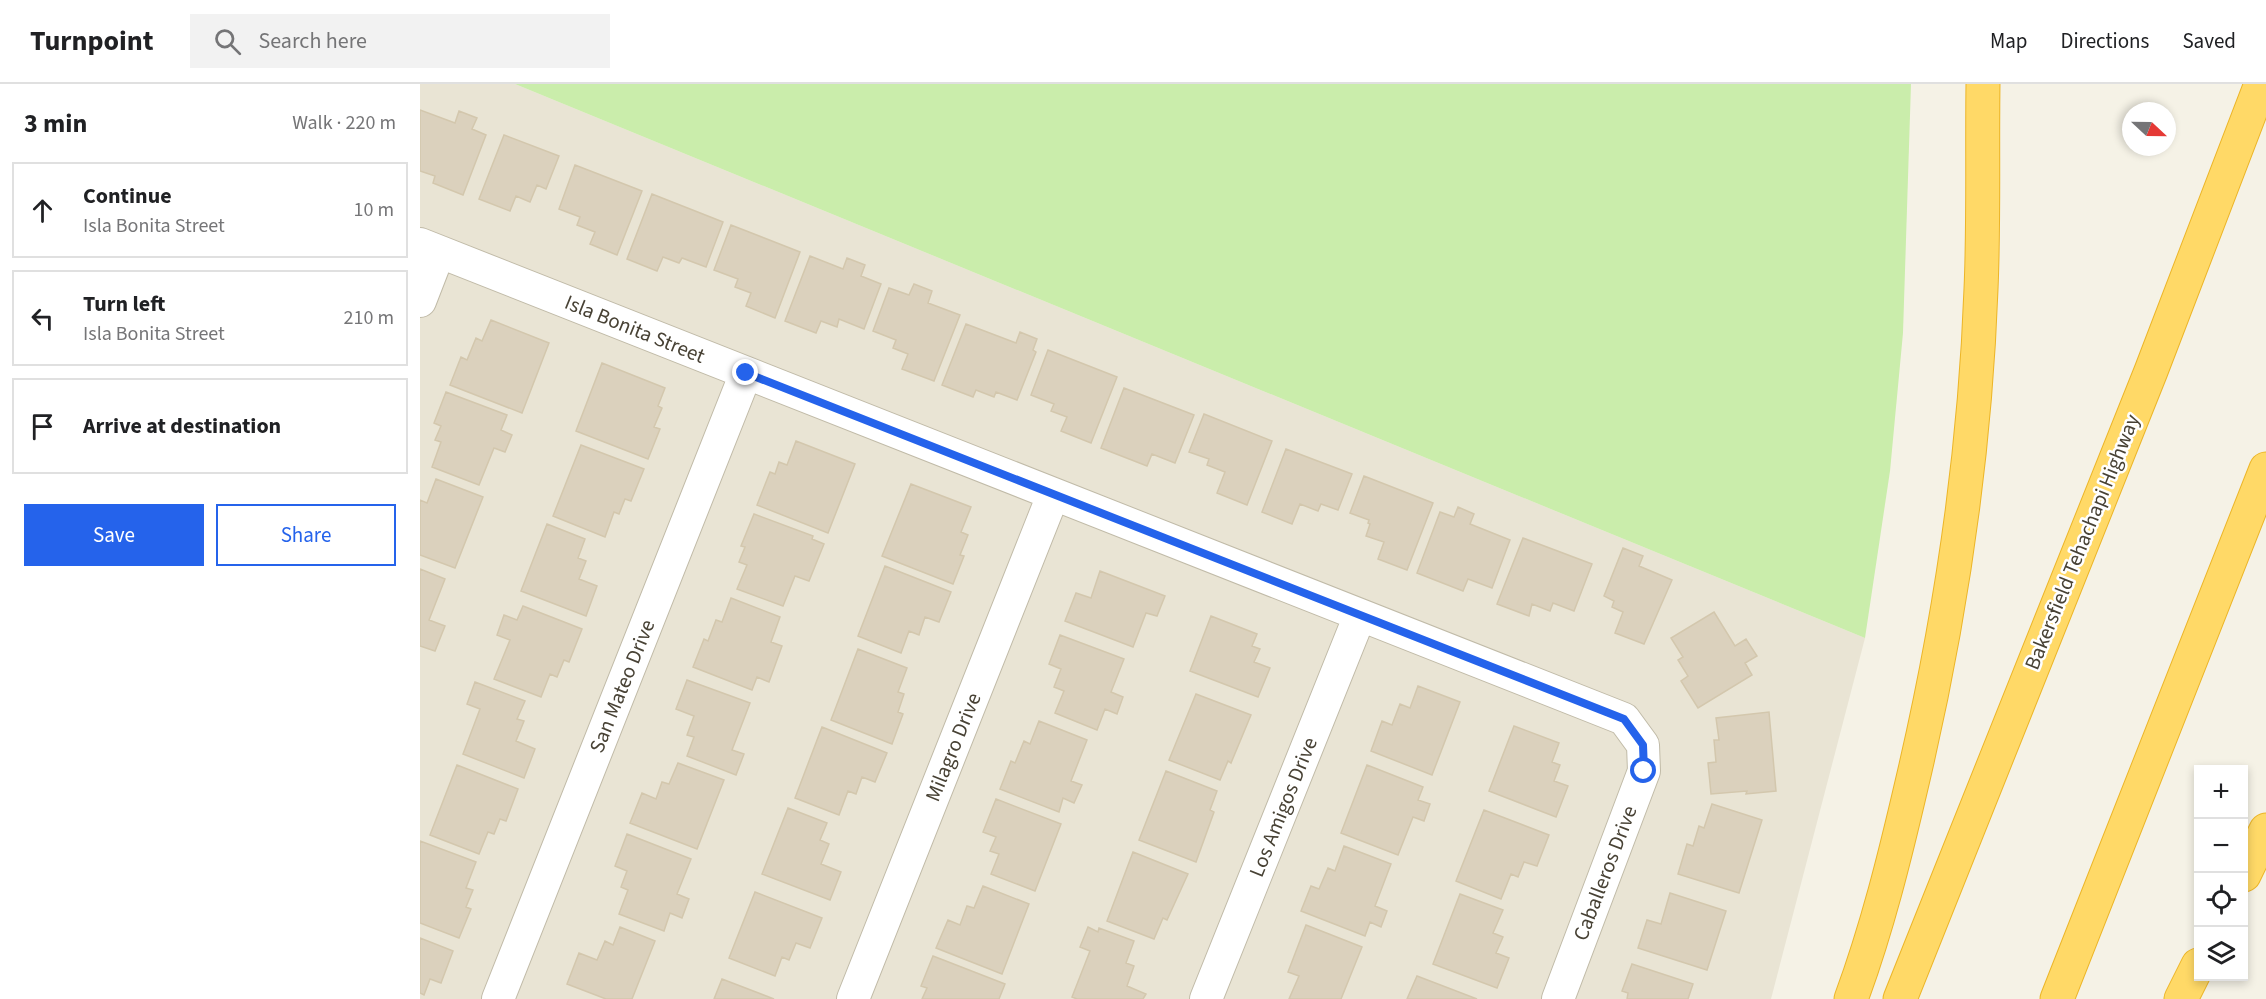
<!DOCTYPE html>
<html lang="en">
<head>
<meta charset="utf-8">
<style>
	body { margin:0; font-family:"Source Sans 3",sans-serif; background:#f2f2f2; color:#202124 }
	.controls { position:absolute; right:18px; bottom:18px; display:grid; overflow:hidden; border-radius:0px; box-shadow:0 3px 9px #0003 }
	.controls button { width:54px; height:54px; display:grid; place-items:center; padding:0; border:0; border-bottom:2px solid #e0e0e0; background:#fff; color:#202124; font:30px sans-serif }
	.compass { position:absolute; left:1702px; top:18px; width:54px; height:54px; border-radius:50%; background:#fff; box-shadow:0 3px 9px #0003; rotate:112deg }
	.stop { position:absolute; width:18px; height:18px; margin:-14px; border:4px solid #2563eb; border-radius:50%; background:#fff }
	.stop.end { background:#2563eb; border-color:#fff; box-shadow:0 2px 6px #0008 }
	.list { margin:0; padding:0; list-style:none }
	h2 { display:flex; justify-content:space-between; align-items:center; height:78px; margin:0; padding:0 24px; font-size:26px }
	h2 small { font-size:20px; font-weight:400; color:#757577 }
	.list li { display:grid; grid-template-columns:39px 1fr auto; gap:18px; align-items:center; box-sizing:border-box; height:96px; margin:0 12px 12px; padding:0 12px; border:2px solid #e0e0e0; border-radius:0px }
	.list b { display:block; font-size:22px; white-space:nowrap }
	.list p { margin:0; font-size:20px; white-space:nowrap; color:#757577 }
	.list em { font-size:20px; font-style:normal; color:#757577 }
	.actions { display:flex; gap:12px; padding:18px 24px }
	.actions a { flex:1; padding:14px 0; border:2px solid #2563eb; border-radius:0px; text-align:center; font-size:21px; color:#2563eb }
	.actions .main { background:#2563eb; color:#fff }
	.icon { flex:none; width:33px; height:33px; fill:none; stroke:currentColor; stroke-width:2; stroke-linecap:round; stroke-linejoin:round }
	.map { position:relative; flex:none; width:1846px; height:915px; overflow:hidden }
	header { display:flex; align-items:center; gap:36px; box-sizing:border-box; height:84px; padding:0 30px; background:#fff; border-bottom:2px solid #e0e0e0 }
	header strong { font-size:28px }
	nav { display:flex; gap:33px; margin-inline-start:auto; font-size:21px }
	.search { width:420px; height:54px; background:#f2f2f2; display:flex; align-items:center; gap:15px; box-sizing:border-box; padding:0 21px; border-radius:0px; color:#757577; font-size:22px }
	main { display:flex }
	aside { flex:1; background:#fff }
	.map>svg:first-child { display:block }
</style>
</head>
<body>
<header>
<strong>Turnpoint</strong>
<div class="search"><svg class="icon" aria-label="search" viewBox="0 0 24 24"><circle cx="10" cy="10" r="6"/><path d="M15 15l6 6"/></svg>Search here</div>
<nav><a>Map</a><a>Directions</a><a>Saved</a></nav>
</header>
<main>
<aside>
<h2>3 min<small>Walk · 220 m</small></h2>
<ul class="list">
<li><svg class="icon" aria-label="ahead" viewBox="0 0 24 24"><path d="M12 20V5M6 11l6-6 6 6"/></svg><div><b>Continue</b><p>Isla Bonita Street</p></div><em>10 m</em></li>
<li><svg class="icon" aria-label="left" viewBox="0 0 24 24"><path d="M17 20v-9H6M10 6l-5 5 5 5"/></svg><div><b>Turn left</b><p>Isla Bonita Street</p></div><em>210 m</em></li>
<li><svg class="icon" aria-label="arrive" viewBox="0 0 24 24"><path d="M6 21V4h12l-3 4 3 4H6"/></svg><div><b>Arrive at destination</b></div></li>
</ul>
<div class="actions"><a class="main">Save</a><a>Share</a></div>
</aside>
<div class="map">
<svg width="1846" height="915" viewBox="0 0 1846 915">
	<rect width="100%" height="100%" fill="#f5f2e6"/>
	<path fill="#e9e4d4" d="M0 0H95L1445 554 1351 915H0Z"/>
	<path fill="#caedab" d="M95 0H1491L1483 249 1470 387 1445 554Z"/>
	<path fill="#dbd1bd" stroke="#d3c7ad" stroke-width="1.5" d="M0 26 35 39 39 27 57 34 52 45 66 51 43 111 13 99 15 92 0 87Z
		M84 51 139 72 126 105 117 101 110 118 96 112 90 127 59 115Z
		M155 81 222 107 197 171 170 160 175 148 157 141 160 133 139 125Z
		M232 110 303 138 286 183 262 174 259 179 243 173 237 187 207 175Z
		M311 141 380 168 355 234 326 222 331 209 315 203 318 195 294 186Z
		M390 172 423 185 427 174 445 181 441 192 461 200 444 245 419 235 417 243 401 237 396 249 365 237Z
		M494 200 512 207 508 219 540 231 514 297 482 285 488 270 473 264 476 256 453 247 469 204 489 211Z
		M71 236 129 259 102 329 30 301 41 273 47 276 56 254 62 257Z
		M546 240 596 259 600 248 617 255 613 266 616 268 597 316 576 308 574 313 556 306 553 313 522 301Z
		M628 266 697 293 671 359 641 347 647 333 631 327 634 320 611 311Z
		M182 279 245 304 238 322 242 324 234 343 240 345 228 375 156 347Z
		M704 304 774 331 755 379 732 370 727 382 681 364Z
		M26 308 87 331 81 346 92 351 85 368 74 364 59 401 12 383 21 358 15 356 21 342 14 339Z
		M784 330 852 357 827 421 797 409 805 388 787 381 789 375 769 368Z
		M376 357 435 380 408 449 337 421 350 388 355 390 359 378 367 381Z
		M161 361 224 385 211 417 205 415 199 430 194 428 185 453 133 432Z
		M866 365 932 390 918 426 901 420 898 427 880 420 872 440 842 428Z
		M944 392 1013 419 987 486 958 475 964 458 946 452 950 440 948 439 949 436 930 429Z
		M16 395 63 413 35 484 0 471V416L7 419Z
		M491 400 551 423 541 448 548 451 540 471 544 472 533 500 462 472Z
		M1038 423 1054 430 1050 440 1090 456 1072 504 1048 495 1043 507 997 489 1020 428 1034 433Z
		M334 430 393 452 392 455 404 460 389 497 375 492 363 522 317 505 327 481 319 478 325 463 321 462Z
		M127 440 165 455 158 474 166 477 159 495 177 502 166 532 101 507Z
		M1103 454 1172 480 1154 527 1133 519 1130 527 1112 520 1109 532 1077 520Z
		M1203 464 1223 472 1219 482 1252 496 1224 560 1195 549 1203 528 1192 523 1194 517 1184 512Z
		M465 482 531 508 519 538 505 533 499 551 489 547 481 569 438 552Z
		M0 485 25 495 9 536 25 542 15 567 0 562Z
		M680 487 745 512 737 532 726 529 713 563 645 537 656 509 671 514Z
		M311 514 360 533 351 558 362 562 349 598 337 593 332 606 273 583 284 555 288 557 296 536 302 538Z
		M103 522 162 545 149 578 144 576 137 593 130 590 121 613 74 595 90 556 77 551 84 531 97 536Z
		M1294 528 1315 562 1326 555 1337 572 1325 579 1332 591 1278 624 1261 597 1268 592 1258 576 1263 573 1251 554Z
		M791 532 837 550 832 562 840 565 834 578 850 584 838 613 770 587Z
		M640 551 704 575 691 608 703 613 697 630 685 625 677 646 635 629 644 607 634 603 641 585 629 580Z
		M438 565 487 584 478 608 484 610 478 628 483 630 472 660 411 636Z
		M267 596 330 619 312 666 324 670 316 691 267 672 274 653 267 651 274 632 256 625Z
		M55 598 105 617 97 635 104 637 96 657 115 665 104 694 43 670 60 625 47 620Z
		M998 602 1040 618 1012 691 951 667 962 637 972 641 980 620 990 624Z
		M776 610 831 631 811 679 808 677 800 696 749 676Z
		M1349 628 1356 707 1326 710 1327 707 1291 710 1288 679 1296 678 1294 656H1299L1296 634Z
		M619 637 667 656 651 697 662 701 654 719 643 714 639 728 580 705 591 677 595 679 604 657 610 660Z
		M1094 642 1139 659 1132 678 1140 681 1134 697 1148 702 1136 733 1069 707Z
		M402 643 467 669 455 698 442 693 436 710 428 707 419 731 375 714Z
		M258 679 304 696 277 765 210 739 222 709 236 715 242 698 249 700Z
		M37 681 98 705 86 737 80 735 74 750 68 748 59 770 10 751Z
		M947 681 1003 703 998 716 1010 720 1004 737 993 733 978 771 921 749Z
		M746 687 797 707 790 726 794 728 776 778 719 756Z
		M576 715 641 740 615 807 571 790 579 770 570 767 576 753 563 748Z
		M1292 720 1342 736 1319 809 1258 790 1267 760 1273 762 1279 742 1284 744Z
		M368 724 407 739 400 756 409 760 401 780 421 788 410 816 342 790Z
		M1064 726 1129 751 1117 782 1104 778 1098 793 1091 790 1081 815 1036 797Z
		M207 750 271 775 257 810 269 815 262 834 250 829 244 847 199 830 208 806 201 803 207 787 195 782Z
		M0 757 56 778 46 804 53 806 46 823 51 825 39 854 0 839Z
		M924 762 971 780 955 822 967 827 961 843 950 838 945 852 881 827 891 802 899 805 908 784 915 787Z
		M713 768 768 790 747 836 743 834 734 855 687 837Z
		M563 802 609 820 582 890 516 864 528 836 540 841 547 822 554 824Z
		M335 808 402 834 390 864 376 859 369 876 362 873 355 892 309 874Z
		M1250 809 1306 827 1287 886 1218 864 1227 836 1241 840Z
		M1040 810 1083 826 1073 849 1083 853 1076 869 1089 874 1077 904 1013 880Z
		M886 841 942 863 921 915H869L879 892 868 888Z
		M200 843 235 857 212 915H186L147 900 159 869 177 876 185 857 193 861Z
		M668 843 678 848 679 844 714 857 706 879 714 882 707 902 726 910 723 915H657L652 913 670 867 660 863Z
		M0 854 33 867 21 899 10 895 4 911 0 909Z
		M513 872 585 900 579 915H502L507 904 501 902Z
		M1212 880 1273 900 1268 915H1207L1208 909 1202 907Z
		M997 892 1057 915H987Z
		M302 895 354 915H294Z"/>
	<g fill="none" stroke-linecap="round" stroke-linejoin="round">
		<defs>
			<path id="minor" d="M0 160 1204 635 1223 661 1224 687 1138 915
				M0 217 19 168
				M78 915 326 289
				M433 915 633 411
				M786 915 940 531"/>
			<path id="motorway" d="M1824 791 1846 746
				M1431 915C1457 845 1475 772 1492 699 1530 538 1555 371 1561 205 1564 137 1562 68 1563 0
				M1480 915 1731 287 1841 0
				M1637 915 1846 385
				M1761 915 1778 881"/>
		</defs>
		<use href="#minor" stroke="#c1bba8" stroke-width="34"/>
		<use href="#motorway" stroke="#ecb528" stroke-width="35"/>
		<use href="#minor" stroke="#fff" stroke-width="32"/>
		<use href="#motorway" stroke="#ffd967" stroke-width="33"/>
	</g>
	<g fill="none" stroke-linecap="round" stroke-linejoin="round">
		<path stroke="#2563eb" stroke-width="8" d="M326 289 1204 635 1223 661 1224 687"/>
	</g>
	<g text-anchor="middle" stroke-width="5" stroke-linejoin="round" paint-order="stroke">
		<g font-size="21" fill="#484235" stroke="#fff">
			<text transform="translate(215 245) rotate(22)" y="7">Isla Bonita Street</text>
			<text transform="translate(1662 458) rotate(-68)" y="7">Bakersfield Tehachapi Highway</text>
			<text transform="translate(202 602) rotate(-68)" y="7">San Mateo Drive</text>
			<text transform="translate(533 663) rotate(-68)" y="7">Milagro Drive</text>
			<text transform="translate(863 723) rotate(-68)" y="7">Los Amigos Drive</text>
			<text transform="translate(1185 789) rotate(-69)" y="7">Caballeros Drive</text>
		</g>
	</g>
</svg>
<div class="controls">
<button>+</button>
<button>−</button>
<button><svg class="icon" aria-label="locate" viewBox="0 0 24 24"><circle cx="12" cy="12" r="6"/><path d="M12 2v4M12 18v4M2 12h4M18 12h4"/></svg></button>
<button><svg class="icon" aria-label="layers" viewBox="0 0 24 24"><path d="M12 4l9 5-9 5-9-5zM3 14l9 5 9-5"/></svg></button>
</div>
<svg class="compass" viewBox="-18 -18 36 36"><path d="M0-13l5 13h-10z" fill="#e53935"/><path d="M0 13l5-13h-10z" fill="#757577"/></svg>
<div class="stop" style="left:1224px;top:687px"></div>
<div class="stop end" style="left:326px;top:289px"></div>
</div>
</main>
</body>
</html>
